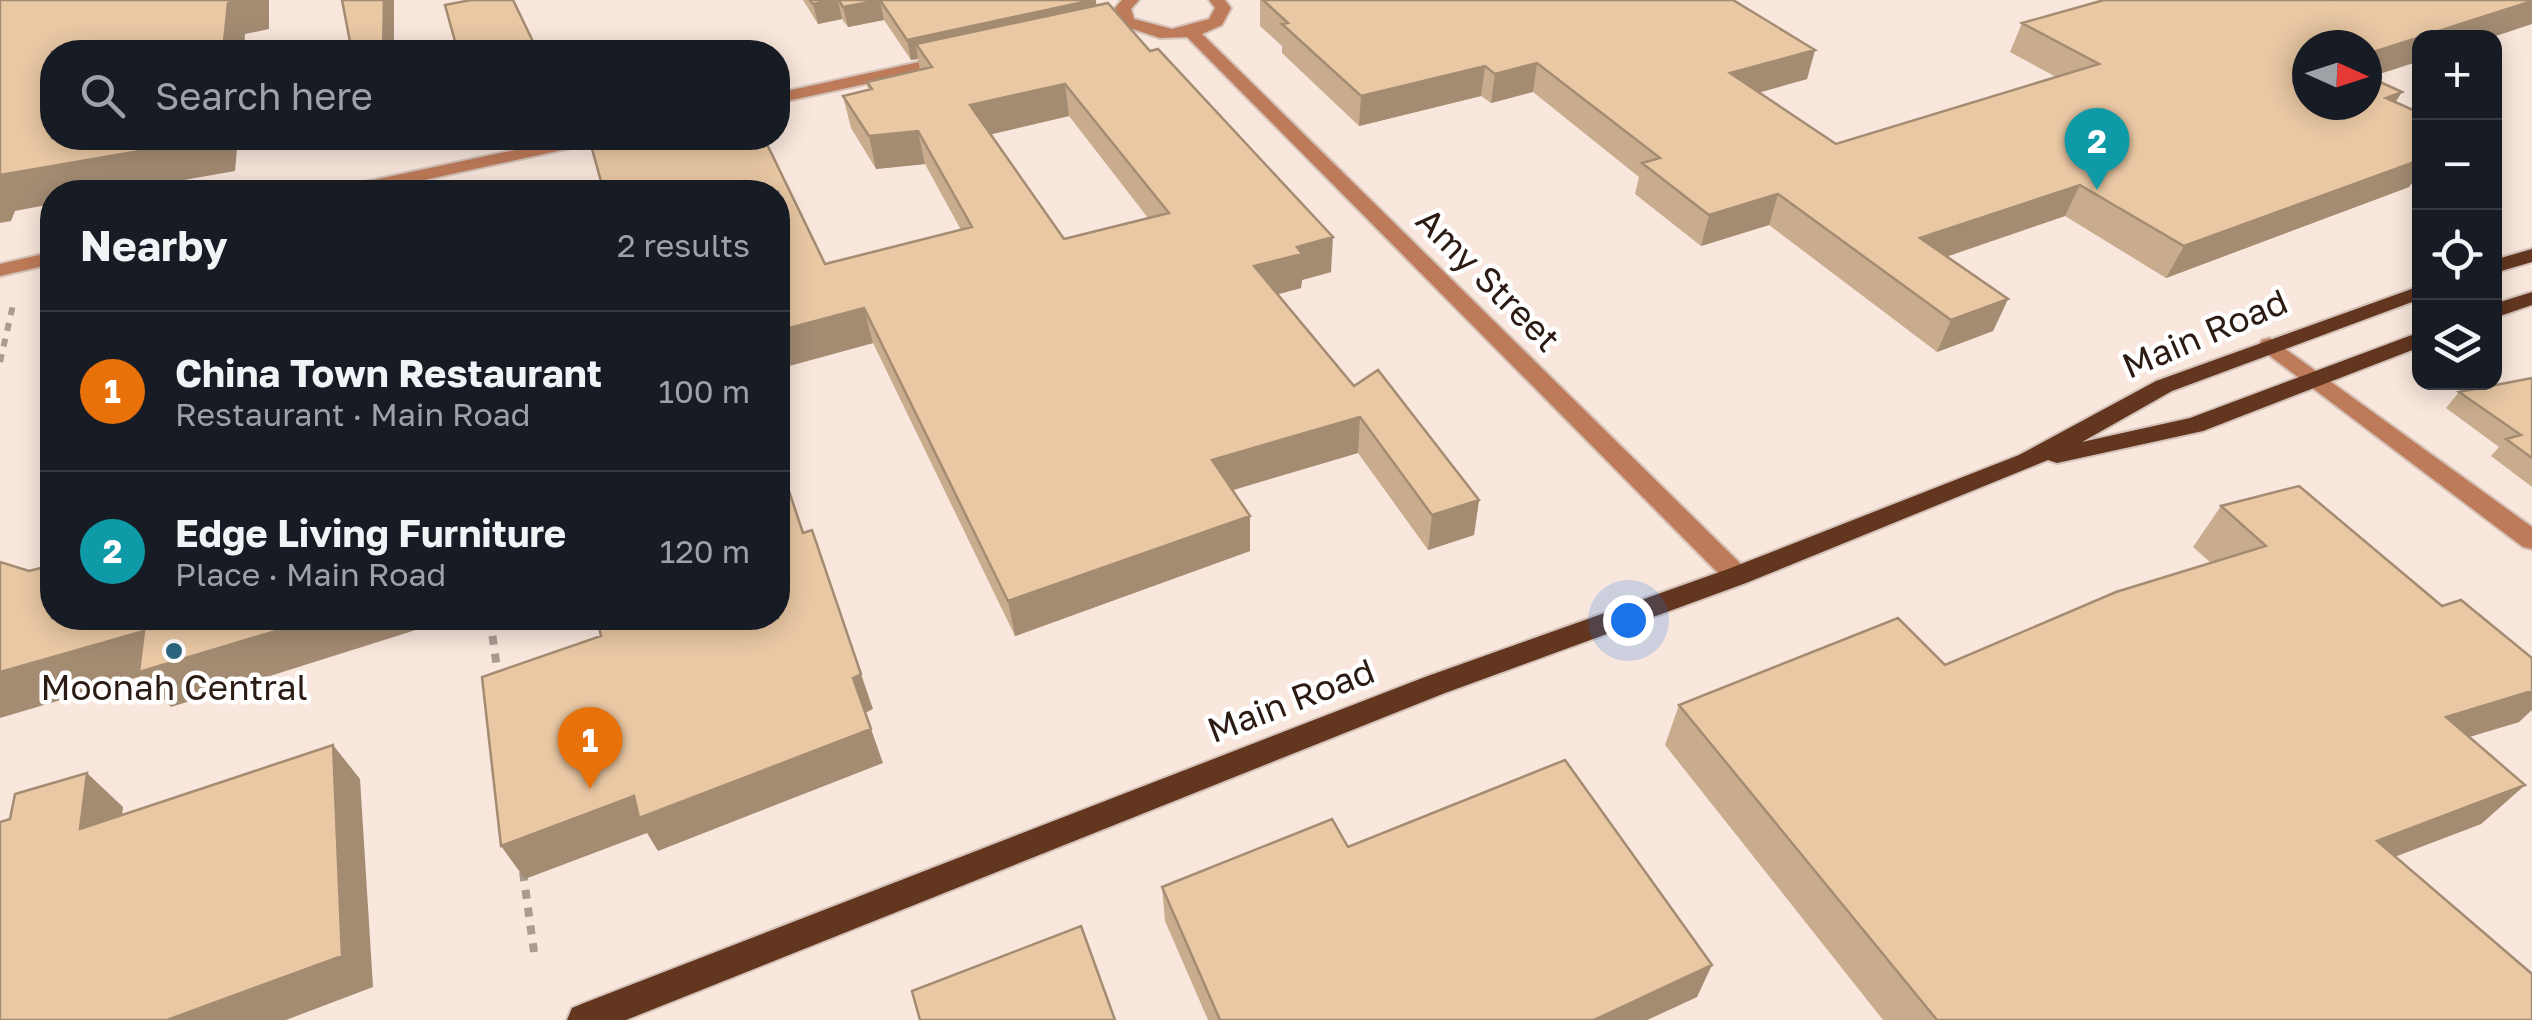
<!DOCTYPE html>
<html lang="en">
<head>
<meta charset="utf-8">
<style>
	body { margin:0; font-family:"Golos Text",sans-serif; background:#242831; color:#f1f3f6 }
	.controls { position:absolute; right:30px; top:30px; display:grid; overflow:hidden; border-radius:20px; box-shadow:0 5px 25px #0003 }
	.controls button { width:90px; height:90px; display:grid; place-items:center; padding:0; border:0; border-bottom:2px solid #363941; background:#171b24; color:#f1f3f6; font:50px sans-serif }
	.compass { position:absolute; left:2292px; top:30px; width:90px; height:90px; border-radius:50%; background:#171b24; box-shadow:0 5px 25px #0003; rotate:93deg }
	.you { position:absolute; left:1628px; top:620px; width:35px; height:35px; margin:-25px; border:8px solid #fff; border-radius:50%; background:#1a73e8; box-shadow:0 0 0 15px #1a73e833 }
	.badge { display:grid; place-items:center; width:65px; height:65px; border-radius:50%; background:#2563eb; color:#fff; font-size:32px; font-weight:700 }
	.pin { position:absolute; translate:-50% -82px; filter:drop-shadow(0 2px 5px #0008) }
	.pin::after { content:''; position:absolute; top:52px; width:35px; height:30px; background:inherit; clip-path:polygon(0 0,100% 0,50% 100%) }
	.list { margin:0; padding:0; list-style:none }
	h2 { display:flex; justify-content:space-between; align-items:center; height:130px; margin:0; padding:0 40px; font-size:42px }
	h2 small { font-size:32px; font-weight:400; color:#9ea1a6 }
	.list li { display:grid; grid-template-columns:65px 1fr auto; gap:30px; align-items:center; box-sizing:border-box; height:160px; padding:0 40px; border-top:2px solid #363941 }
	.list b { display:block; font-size:38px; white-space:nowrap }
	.list p { margin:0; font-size:32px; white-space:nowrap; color:#9ea1a6 }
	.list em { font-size:32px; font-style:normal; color:#9ea1a6 }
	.icon { flex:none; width:55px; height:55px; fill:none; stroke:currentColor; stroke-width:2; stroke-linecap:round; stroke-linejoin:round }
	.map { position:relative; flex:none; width:2532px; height:1020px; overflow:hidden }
	.search { position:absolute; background:#171b24; box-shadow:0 5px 25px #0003; left:40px; top:40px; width:750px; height:110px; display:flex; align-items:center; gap:25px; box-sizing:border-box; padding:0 35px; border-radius:40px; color:#9ea1a6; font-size:38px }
	.panel { position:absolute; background:#171b24; box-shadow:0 5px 25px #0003; left:40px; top:180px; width:750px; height:450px; border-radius:40px }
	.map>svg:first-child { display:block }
</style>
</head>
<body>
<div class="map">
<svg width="2532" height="1020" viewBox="0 0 2532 1020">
	<rect width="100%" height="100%" fill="#f9e6dc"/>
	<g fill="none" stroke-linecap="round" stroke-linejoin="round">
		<defs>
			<path id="minor" d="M1122 0H1139L1131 9 1134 19 1172 29 1209 19 1215 8 1209 0H1225L1231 8 1222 25 1202 34 1746 569 1750 576 1746 583H1728L1187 37 1160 38 1121 25 1115 8Z
				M951 55 957 56V64L778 103V93Z
				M571 138H603L594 143 369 192H335L345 186Z
				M52 252V264L0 276V264Z
				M2270 338 2532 527V549L2523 547 2262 350 2259 345 2262 340Z"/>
			<path id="major" d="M2532 249V262L2494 273V260Z
				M2420 286V299L2172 391 2082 442 2190 418 2420 332V347L2203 431 2057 463 2048 460 1746 583 1445 693 626 1020H567L572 1008 584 1003 1425 677 1728 569 2019 455 2156 381Z
				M2532 292V305L2494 318V304Z"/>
		</defs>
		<use href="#minor" stroke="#d4c1b8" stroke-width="4"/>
		<use href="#major" stroke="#d4c1b8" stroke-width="4"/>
		<path stroke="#ac9a91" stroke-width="6" stroke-dasharray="8 8" stroke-linecap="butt" d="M0 362 13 305"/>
		<path stroke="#ac9a91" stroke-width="8" stroke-dasharray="9 9" stroke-linecap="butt" d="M490 618 498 676
			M523 872 534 952"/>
		<use href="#minor" fill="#be7b59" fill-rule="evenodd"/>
		<use href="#major" fill="#63371f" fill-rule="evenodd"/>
	</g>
	<path fill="#c9ac8d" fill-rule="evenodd" d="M803 0H1096V6L1331 272 1302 280 1301 288 1278 294 1354 386 1479 500 1474 535 1428 550 1358 453 1232 490 1250 551 1015 636 873 343 778 369V192L825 264 961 230 925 164 876 169 851 128 843 96 868 90 867 82 920 70 918 59 911 60 884 20 848 27 842 19 818 24ZM1069 116 1148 218 1064 239 991 134Z
		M1260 0H1733L1815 50 1807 79 1759 92 1836 144 2056 77 2010 52 2022 23 2370 77 2396 102 2420 113V172L2409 187 2166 278 2065 216 1946 257 2008 299 1993 331 1937 352 1769 225 1701 246 1635 194 1639 177 1533 92 1491 103 1481 96 1359 126 1282 53V46L1260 26Z
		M2532 378V487L2491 456 2499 447 2446 408 2459 392Z
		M2221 506 2519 722 2469 737 2525 785 2481 824 2395 856 2532 1020H1883L1665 745 1679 705 1945 665 2211 563 2193 547Z
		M1348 847 1697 997 1647 1020H1208L1165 921 1162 887Z"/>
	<path fill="#a48c73" d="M244 0H269V29L245 34 244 52H223L228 3Z
		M384 0H394V52H383Z
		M832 0H838L842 19 818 24 813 4Z
		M880 0 884 20 848 27 843 7Z
		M1096 0 1097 20 916 44 918 59 911 60 907 40Z
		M2532 1V24L2490 38H2420V61L2367 78V54Z
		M1815 50 1807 79 1723 103 1730 73Z
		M1537 63 1533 92 1491 103 1495 74Z
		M1485 66 1481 96 1359 126 1361 96Z
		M1065 84 1069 116 976 138 970 105Z
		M2402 92 2383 122 2386 98Z
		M918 131 925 164 876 169 869 136Z
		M216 138H238L235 171 116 192H52V204L15 211 11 221 0 223V175Z
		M2420 147V172L2409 187 2166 278 2184 246Z
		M2080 185 2065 216 1907 270 1920 238Z
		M1778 194 1769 225 1701 246 1709 215Z
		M1333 237 1331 272 1302 280 1301 288 1254 301V266L1297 247Z
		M2008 299 1993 331 1937 352 1951 320Z
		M864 308 873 343 778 369V331Z
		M1360 417 1358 453 1213 496 1212 460Z
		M1479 500 1474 535 1428 550 1432 515Z
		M1250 516V551L1015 636 1008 601Z
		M319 618H418L419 629 171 707 142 676 0 718V672L144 631Z
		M861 674 873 709 865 713 853 678Z
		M2532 691V710L2519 722 2406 756 2446 717Z
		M871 729 883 763 658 851 647 833 525 879 501 846 634 796Z
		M333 745 360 779 373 987 286 1020H167Z
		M87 773 123 807 117 862 80 829Z
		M2525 785 2481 824 2337 879 2377 841Z
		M1712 965 1697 997 1647 1020H1594Z"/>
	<path fill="#eac8a4" stroke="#a48c73" stroke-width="2.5" fill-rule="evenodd" d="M0 0H244L228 3 223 52H52V138H215L0 175Z
		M342 0H384L383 52H352Z
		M471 0H513L538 52H458L445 5Z
		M810 0H832L813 4Z
		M839 0H880L843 7Z
		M880 0H1093L907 40Z
		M1263 0H1733L1815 50 1730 73 1836 144 2099 64 2022 23 2104 0H2532V1L2367 54V45H2307V105H2367V76L2402 92 2386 98 2420 113V147L2414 149 2420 152V160L2184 246 2080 185 1920 238 2008 299 1951 320 1778 194 1709 215 1642 163 1660 158 1537 63 1495 74 1485 66 1361 96 1282 24 1288 23Z
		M1108 3 1150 51 1158 49 1333 237 1297 247 1302 254 1254 266 1354 386 1378 370 1479 500 1432 515 1360 417 1212 460 1250 516 1008 601 864 308 778 331V192H604L589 138H764L825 264 972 227 918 131 869 136 843 96 872 89 867 82 932 67 916 44ZM1065 84 1169 213 1064 239 970 105Z
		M2532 378V458L2506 439 2521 435 2459 392Z
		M2299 486 2442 606 2461 600 2532 658V691L2446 717 2525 785 2377 841 2532 974V1020H1937L1679 705 1898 618 1945 665 2116 592 2266 546 2221 506Z
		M789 491 803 533 812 530 861 674 853 678 871 729 639 818 634 796 501 846 482 677 601 636 597 618H778V495Z
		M0 562 29 571 52 565V618H319L139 672 144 631 0 672Z
		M333 745 342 956 167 1020H0V822L10 819 15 794 87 773 80 829Z
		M1565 760 1712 965 1594 1020H1220L1162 887 1332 819 1348 847Z
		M1081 926 1115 1020H920L912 991Z"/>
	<circle fill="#2c677f" stroke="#fff" stroke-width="4" cx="174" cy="651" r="10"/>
	<g text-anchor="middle" stroke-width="9" stroke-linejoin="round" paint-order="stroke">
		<g font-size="35" fill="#2b1b13" stroke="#fff">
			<text transform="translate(1488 280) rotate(45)" y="12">Amy Street</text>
			<text transform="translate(2205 334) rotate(-23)" y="12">Main Road</text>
			<text transform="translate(1291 701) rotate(-21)" y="12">Main Road</text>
		</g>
		<g font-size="35" fill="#2b1b13" stroke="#fff">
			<text x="174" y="700">Moonah Central</text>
		</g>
	</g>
</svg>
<div class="controls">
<button>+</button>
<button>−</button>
<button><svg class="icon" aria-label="locate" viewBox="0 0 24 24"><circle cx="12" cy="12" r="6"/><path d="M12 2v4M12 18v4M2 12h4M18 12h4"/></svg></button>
<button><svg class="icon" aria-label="layers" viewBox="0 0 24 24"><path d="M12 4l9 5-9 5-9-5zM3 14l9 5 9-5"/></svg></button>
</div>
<svg class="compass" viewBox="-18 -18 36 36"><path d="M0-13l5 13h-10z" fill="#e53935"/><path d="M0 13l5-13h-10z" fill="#9ea1a6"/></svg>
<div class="you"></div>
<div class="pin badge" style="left:590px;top:789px;background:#e8710a">1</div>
<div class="pin badge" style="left:2097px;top:190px;background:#0f9aa8">2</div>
<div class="search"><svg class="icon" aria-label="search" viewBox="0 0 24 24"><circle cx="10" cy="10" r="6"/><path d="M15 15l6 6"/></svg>Search here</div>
<section class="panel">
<h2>Nearby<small>2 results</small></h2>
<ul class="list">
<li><span class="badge" style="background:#e8710a">1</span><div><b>China Town Restaurant</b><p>Restaurant · Main Road</p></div><em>100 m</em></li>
<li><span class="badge" style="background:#0f9aa8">2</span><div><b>Edge Living Furniture</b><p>Place · Main Road</p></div><em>120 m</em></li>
</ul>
</section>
</div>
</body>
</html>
